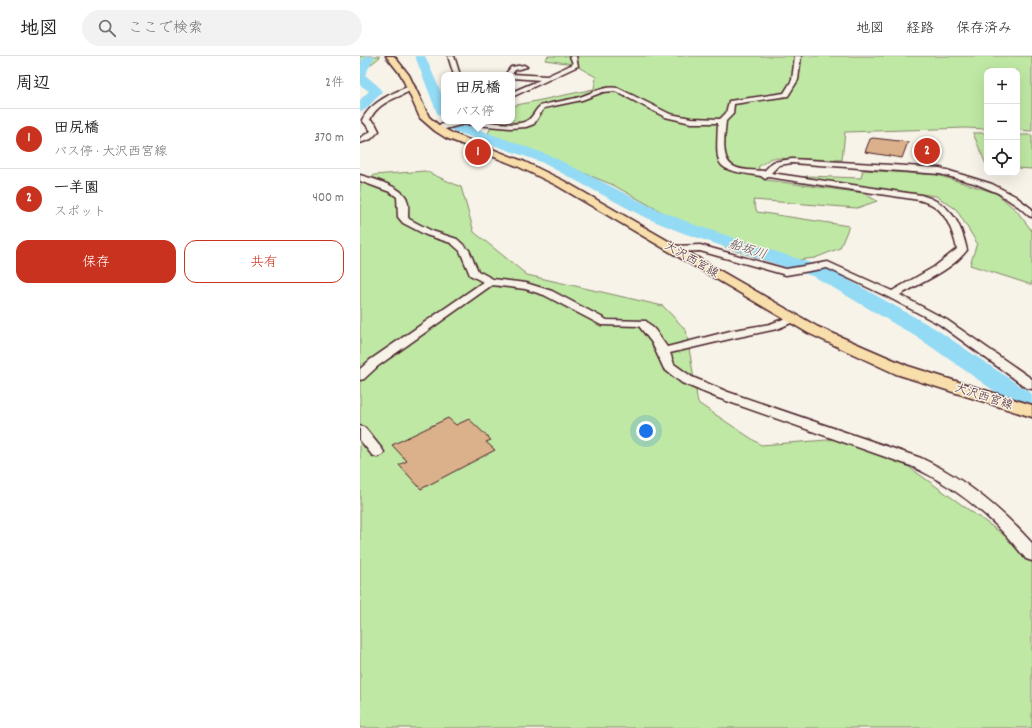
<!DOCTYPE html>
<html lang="ja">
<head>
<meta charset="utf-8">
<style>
	body { margin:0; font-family:Dekko,"Klee One",sans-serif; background:#f2f2f2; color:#202124 }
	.controls { position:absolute; right:12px; top:12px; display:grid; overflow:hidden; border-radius:8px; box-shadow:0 4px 16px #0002 }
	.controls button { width:36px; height:36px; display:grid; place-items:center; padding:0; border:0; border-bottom:1px solid #e0e0e0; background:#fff; color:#202124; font:20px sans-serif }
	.you { position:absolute; left:286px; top:375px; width:14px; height:14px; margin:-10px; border:3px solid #fff; border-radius:50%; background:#1a73e8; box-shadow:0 0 0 6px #1a73e833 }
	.badge { display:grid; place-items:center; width:26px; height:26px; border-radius:50%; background:#c8321e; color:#fff; font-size:13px; font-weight:700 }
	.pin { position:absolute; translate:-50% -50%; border:2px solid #fff; box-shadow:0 1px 4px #0006 }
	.popup { position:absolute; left:81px; top:16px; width:74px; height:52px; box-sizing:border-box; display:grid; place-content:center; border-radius:8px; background:#fff; filter:drop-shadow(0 1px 3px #0005); font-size:13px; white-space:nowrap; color:#757577 }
	.popup b { font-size:15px; color:#202124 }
	.popup::after { content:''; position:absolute; left:50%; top:100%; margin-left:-8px; border:8px solid transparent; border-top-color:#fff }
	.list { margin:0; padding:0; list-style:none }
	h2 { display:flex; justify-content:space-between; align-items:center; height:52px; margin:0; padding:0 16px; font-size:17px }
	h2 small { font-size:13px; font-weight:400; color:#757577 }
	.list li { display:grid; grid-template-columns:26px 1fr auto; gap:12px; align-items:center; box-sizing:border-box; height:60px; padding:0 16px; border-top:1px solid #e0e0e0 }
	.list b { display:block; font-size:15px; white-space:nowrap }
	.list p { margin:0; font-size:13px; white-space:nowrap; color:#757577 }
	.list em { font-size:13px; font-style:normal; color:#757577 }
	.actions { display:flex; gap:8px; padding:12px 16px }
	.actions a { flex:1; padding:9px 0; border:1px solid #c8321e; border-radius:12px; text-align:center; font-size:14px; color:#c8321e }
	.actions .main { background:#c8321e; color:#fff }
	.icon { flex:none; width:22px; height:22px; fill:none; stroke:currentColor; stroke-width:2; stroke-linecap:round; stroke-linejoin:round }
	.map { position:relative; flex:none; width:672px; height:672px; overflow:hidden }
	header { display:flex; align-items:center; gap:24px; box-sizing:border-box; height:56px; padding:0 20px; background:#fff; border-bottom:1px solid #e0e0e0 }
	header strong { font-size:19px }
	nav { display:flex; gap:22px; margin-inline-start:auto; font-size:14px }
	.search { width:280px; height:36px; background:#f2f2f2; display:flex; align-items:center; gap:10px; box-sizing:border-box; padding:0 14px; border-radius:22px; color:#757577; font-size:15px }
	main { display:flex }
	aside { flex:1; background:#fff }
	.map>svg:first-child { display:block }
</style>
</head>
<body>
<header>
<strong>地図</strong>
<div class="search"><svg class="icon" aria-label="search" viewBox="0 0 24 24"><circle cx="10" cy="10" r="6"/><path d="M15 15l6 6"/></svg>ここで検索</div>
<nav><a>地図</a><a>経路</a><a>保存済み</a></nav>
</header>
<main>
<aside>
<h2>周辺<small>2件</small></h2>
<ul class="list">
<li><span class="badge">1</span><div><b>田尻橋</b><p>バス停 · 大沢西宮線</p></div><em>370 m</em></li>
<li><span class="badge">2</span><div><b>一羊園</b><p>スポット</p></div><em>400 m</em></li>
</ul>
<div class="actions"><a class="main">保存</a><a>共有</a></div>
</aside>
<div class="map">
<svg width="672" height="672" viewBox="0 0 672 672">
	<rect width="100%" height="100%" fill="#f7f3e8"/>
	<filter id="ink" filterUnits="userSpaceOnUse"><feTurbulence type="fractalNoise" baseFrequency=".025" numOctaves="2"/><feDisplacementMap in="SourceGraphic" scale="8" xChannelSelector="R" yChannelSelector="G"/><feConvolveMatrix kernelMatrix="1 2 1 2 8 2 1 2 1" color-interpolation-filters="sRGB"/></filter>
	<g filter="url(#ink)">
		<path fill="#bfe8a4" stroke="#848468" d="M0 0H19L20 1 0 17Z
			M188 0H672V75L657 74V15H627V73L606 72 485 76 482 104 411 102 398 111 406 124 503 137 517 145 497 152 393 144 397 156 489 170 480 192 455 202 415 207 367 192 253 129 128 78 133 65H152V50L234 33 236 21 213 8 185 4Z
			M613 77H627V111Z
			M657 79H672V113L657 112Z
			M503 114 577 119 636 137 656 154 672 175V229L610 209 617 187 596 153 576 140 441 122 447 120 501 122Z
			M65 115 101 131 114 176 167 219 303 250 326 274 338 347 401 389 507 381 672 499V672H0V129L14 119Z"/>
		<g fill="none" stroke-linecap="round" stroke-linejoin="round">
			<path fill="#93daf5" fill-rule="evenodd" d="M5 0H15L5 19 17 29 22 36 5 54 0 55V44L9 35 0 29V8Z
				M55 0H65L84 43V61L79 60 77 57Z
				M84 62V65H96L191 100 296 153 335 169 469 213 576 273 672 338V357L663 355 560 283 455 221 323 177 284 161 181 106 94 75 84 70 81 65Z"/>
		</g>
		<path fill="#dab18b" stroke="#4a1f2b" d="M513 82 548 86 542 102 505 96 510 83Z
			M88 362 96 369 109 363 131 384 126 386 135 394 61 433 39 409 47 405 32 389Z"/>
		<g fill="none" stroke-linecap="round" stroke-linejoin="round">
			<defs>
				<path id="minor" d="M88 0H94L100 19H94Z
					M210 0H216L218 10 152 41V36L180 24 152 22V19H145L151 11 164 9 167 11 155 14 152 18 187 20 213 8Z
					M435 0H441L438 24 428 40 374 48 373 58 366 65C365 78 360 103 373 110 380 115 395 114 404 115L413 106 432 103 580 112 632 128 655 140 672 153V161L669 160 659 151 638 137 614 127 580 118 432 107 419 109 411 117 561 139C590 147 601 166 607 194 591 215 562 226 540 239L587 264 672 323V333L667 332 579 268 528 241 467 212 426 219 340 195 315 196 310 193 315 190 340 189 426 213 468 206 532 235 574 211 597 193C594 179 587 158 574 150 570 147 564 146 559 144L408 121 405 123 401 120C354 113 356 114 358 67H331L305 61 255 35 243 36 222 44 184 52 174 68 166 71 150 72 104 68 78 75 74 73C97 53 152 76 168 64 173 61 175 54 180 50 192 46 204 45 216 42 231 38 243 29 258 32L310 58 331 62 360 63 366 57 369 45 424 37 432 24Z
					M50 30 55 31C41 43 19 43 10 64L15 67 19 75 11 83 0 87V82L11 75 2 64C11 46 32 37 50 30Z
					M0 119C12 122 45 132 47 144 49 149 48 156 48 161L49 163 72 175 97 183 109 194 118 215 133 223 166 227 192 235 247 264 286 265 295 274 307 291 374 274 410 268 434 259 438 260 440 262 438 264 417 273 374 282 310 297 314 308 332 321 368 336 561 402C604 422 640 452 672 487V505L666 503C657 492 647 480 637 470 613 446 582 424 551 410L358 342 322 327 304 313 292 287 279 270 241 269 184 239 165 233 132 229 18 310 4 323 0 324V313L10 304 123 226 110 219 100 195 91 187 66 179 43 167 38 161 37 141 30 136 0 125Z
					M0 370 5 372 22 393 24 396 22 399 17 401 12 399 0 384Z"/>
				<path id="major" d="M26 0H34L49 19 69 61 81 71 94 78 165 106 204 125 458 271 548 310 672 349V361L536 318 448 277 196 129 157 110 86 82 75 75 60 62 41 19Z"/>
			</defs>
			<use href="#minor" stroke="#4a1f2b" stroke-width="3"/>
			<use href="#major" stroke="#4a1f2b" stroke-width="3"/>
			<use href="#minor" fill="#f7f3e8" fill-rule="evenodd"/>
			<use href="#major" fill="#f8deab" fill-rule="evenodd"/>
		</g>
	</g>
	<g text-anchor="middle" stroke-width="3" stroke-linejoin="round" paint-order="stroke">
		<g font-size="12" fill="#4a1f2b" stroke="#f7f3e8">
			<text transform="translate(332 203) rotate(30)" y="4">大沢西宮線</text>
			<text transform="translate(624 340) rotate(18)" y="4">大沢西宮線</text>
		</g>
		<g font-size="13" font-style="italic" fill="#5c4e5e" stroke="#f7f3e8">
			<text transform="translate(388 192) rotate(18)" y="5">船坂川</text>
		</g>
	</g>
</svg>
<div class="controls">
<button>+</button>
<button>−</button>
<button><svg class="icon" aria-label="locate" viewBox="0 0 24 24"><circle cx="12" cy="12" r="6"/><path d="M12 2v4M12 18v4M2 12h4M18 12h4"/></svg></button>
</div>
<div class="you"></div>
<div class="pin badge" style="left:118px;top:96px">1</div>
<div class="popup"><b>田尻橋</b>バス停</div>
<div class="pin badge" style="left:567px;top:95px">2</div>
</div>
</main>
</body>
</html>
